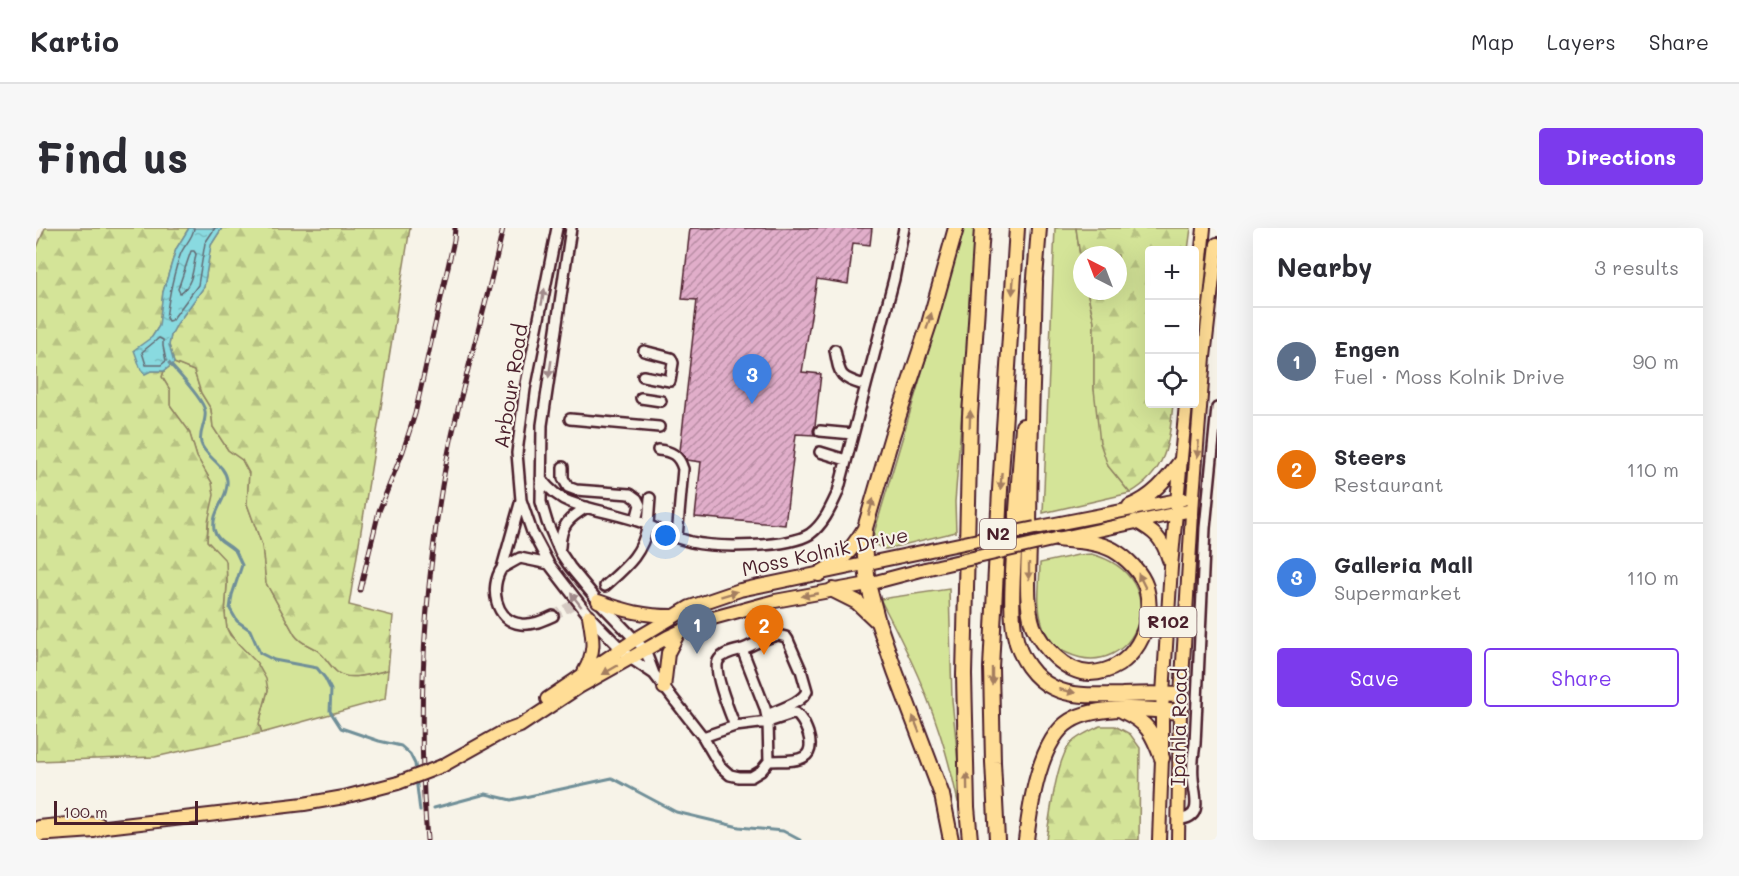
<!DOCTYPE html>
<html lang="en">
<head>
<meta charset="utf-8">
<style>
	body { margin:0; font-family:Mali,sans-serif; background:#f7f7f7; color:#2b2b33 }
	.controls { position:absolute; right:18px; top:18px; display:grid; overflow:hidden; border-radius:6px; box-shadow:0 6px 24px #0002 }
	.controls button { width:54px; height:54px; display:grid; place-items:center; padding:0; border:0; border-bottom:2px solid #e1e1e2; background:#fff; color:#2b2b33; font:30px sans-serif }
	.compass { position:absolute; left:1037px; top:18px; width:54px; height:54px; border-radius:50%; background:#fff; box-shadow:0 6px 24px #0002; rotate:318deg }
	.scale { position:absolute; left:18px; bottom:15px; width:144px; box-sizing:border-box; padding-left:6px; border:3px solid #4a1f2b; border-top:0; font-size:16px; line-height:21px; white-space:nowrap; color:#4a1f2b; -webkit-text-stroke:4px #f7f3e8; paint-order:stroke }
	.you { position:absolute; left:630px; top:308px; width:21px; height:21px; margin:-15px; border:4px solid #fff; border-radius:50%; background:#1a73e8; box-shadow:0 0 0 9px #1a73e833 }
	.badge { display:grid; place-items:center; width:39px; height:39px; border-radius:50%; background:#7c3aed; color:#fff; font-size:20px; font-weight:700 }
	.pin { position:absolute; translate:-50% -50px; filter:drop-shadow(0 2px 3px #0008) }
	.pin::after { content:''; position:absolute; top:32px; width:21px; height:18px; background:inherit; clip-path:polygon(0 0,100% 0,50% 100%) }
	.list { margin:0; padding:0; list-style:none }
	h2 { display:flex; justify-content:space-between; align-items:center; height:78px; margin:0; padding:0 24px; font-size:26px }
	h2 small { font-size:20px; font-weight:400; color:#7c7c81 }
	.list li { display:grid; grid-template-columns:39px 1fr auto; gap:18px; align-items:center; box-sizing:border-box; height:108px; padding:0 24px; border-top:2px solid #e1e1e2 }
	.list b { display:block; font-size:22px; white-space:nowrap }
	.list p { margin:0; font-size:20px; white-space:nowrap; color:#7c7c81 }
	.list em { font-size:20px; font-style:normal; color:#7c7c81 }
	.actions { display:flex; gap:12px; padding:18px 24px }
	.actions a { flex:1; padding:14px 0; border:2px solid #7c3aed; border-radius:6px; text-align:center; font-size:21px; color:#7c3aed }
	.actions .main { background:#7c3aed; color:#fff }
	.icon { flex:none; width:33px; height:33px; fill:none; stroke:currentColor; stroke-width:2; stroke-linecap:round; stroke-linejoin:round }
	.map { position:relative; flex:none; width:1181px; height:612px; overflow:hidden; border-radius:6px }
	header { display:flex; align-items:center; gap:36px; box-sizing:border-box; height:84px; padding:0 30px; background:#fff; border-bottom:2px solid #e1e1e2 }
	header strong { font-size:28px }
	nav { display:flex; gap:33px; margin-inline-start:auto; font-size:21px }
	.intro { display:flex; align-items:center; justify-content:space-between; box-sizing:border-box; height:144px; padding:0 36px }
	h1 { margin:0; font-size:42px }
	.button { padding:15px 27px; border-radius:6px; background:#7c3aed; color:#fff; font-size:21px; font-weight:700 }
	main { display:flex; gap:36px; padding:0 36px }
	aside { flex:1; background:#fff; border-radius:6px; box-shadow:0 6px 24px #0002 }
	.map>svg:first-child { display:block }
</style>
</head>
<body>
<header>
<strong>Kartio</strong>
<nav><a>Map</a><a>Layers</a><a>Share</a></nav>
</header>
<div class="intro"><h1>Find us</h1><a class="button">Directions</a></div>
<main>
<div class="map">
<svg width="1181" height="612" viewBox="0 0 1181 612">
	<defs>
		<pattern id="forest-firs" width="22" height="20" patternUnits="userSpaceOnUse" patternTransform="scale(1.5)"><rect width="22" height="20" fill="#d4e498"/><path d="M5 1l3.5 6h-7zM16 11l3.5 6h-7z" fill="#b8c383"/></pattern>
		<pattern id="water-ripples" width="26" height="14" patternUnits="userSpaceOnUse" patternTransform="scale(1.5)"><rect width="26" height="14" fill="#89dae0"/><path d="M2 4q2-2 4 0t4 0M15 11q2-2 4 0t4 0" fill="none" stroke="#78bbc0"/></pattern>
		<pattern id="building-hatch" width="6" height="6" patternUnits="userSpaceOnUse" patternTransform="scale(1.5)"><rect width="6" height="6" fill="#e1aeca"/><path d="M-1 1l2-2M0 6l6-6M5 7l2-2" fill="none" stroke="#b88da4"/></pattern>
	</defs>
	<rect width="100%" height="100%" fill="#f7f3e8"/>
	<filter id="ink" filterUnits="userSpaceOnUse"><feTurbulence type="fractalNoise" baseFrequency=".0167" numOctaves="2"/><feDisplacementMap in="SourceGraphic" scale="12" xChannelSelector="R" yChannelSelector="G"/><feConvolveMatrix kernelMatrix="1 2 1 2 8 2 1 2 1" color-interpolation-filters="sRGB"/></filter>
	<g filter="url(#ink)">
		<path fill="#d4e498" stroke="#8f8262" stroke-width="1.5" d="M928 0H940L919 274 920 304 850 321C841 320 837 314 838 305L904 84Z
			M1019 0H1040L1046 42V63H1051L1058 93V161L1072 238 1094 265 1007 285Z
			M138 135 158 143 165 165 175 181 177 199 192 222 206 232 213 246 211 276 226 317 230 355 259 407C265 416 274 417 282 423 290 429 294 439 301 444 315 454 337 445 352 442L349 471 226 505 223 496 232 462 191 401 189 386 191 356 190 334 171 313 176 255 161 229 153 203 134 177V162L126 149 128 143Z
			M1055 326C1143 349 1099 457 1031 425 1019 420 1009 407 1006 395 1000 376 1004 354 1004 335L1042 327Z
			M913 361 916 472 926 573 922 574C906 497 881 440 844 371Z"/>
		<path fill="url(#forest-firs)" stroke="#8f8262" stroke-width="1.5" d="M9 0H153L140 21 127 64 123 98 116 109 115 143H128L126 149 134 162V177L153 203 161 229 176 255 178 267 172 294 171 313 190 333 191 356 189 386 191 401 194 407 221 435 230 451 232 462 223 496 226 505 119 529 0 533V22Z
			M186 0H374L313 377 357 388 352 442C337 445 313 454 301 444 294 438 290 429 282 423 274 417 265 416 259 407L230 355 226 317 211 276 213 245 206 232 192 222 177 199 175 181 165 165 158 143 138 135 133 117 135 107 141 96 168 59 175 17Z
			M1040 0H1155L1152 22H1114V176H1137C1133 214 1131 244 1094 265L1072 238 1064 215 1058 161V93L1051 63H1082V27H1046V42Z
			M1064 498H1079L1094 506 1104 520 1103 612H1010C1014 589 1020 531 1035 515 1044 507 1054 503 1064 498Z"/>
		<path fill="url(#water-ripples)" stroke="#708f98" stroke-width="1.5" d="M153 0H186L175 17 168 59 141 96 135 107 133 117 138 135 128 143H115L109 146 105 142 98 122 116 109 123 98 127 64 140 21Z"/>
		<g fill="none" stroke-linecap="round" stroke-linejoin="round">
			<path stroke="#636a73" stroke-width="1.5" d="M158 0C157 10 149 16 145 25 137 46 133 68 130 90L132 93 136 92 162 57 169 15 179 0
				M155 23H158L160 26C157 40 157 57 144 65L142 61Z
				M123 110 127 112V118L130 133 125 137H110L106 124Z"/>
			<path stroke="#708f98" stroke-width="3" d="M133 135C142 145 168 172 169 183 171 194 162 204 165 215 168 228 189 236 191 252 193 269 175 284 178 301 181 314 193 316 200 324 202 328 204 333 206 337L196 367 194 381 201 393 214 402 224 425 238 432 281 440 289 450 295 462 294 483 305 500 343 513 365 518 374 526 379 536 380 544
				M380 550 384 583
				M398 580 450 566 475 572 576 550 640 584 703 599 747 603 764 612"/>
		</g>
		<path fill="url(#building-hatch)" stroke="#4a1f2b" stroke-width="1.5" d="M654 0H836L834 17 817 15 812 56 781 51 766 144 785 146 779 198 777 202 778 207 760 206 749 297 659 289 665 234 651 232 644 223 661 72 646 71Z"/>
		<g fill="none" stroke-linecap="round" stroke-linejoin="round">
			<path stroke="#d4c9c2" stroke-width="9" stroke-dasharray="9 4.5" stroke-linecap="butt" d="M517 388 569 358"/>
			<defs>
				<path id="minor" d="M521 0 489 161 481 225 485 272 496 304 513 336 553 388 594 430 618 446
					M535 0 506 197 505 274 511 294 524 324 534 339 562 373 609 422 618 446 667 509 684 538 694 547 703 549H715L725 543 733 533 732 494 699 498 667 509
					M799 122C804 148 803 149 828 157
					M607 148 634 153 637 135 635 130 608 123
					M605 170 625 173
					M534 191 623 199
					M784 203 817 206
					M622 222C635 223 643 227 647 241L641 309
					M784 224 810 232
					M527 239V250L532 259 540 262 594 266 601 271 604 277 600 292
					M505 251C513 261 522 270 534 274 560 284 587 286 612 297 606 327 590 339 569 358
					M614 270 612 297C625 304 640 310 655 314 680 320 752 320 774 306 788 296 795 279 802 264L858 51 868 0
					M485 272 466 340C453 359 459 393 485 396 497 397 506 393 517 388
					M524 319C525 296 533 290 551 279
					M466 340 484 330 513 336
					M706 421 729 480 732 494 759 485C766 490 769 497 772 505 782 537 755 532 733 533
					M699 498C694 485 677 444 682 433 686 425 699 423 707 421 719 416 730 409 742 407L750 409 752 412 765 442 771 463C765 476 743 481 731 487
					M1142 591C1169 591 1158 566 1157 550 1156 539 1157 528 1159 516L1169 300 1181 180"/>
				<path id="major" d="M1158 100 1168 0
					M1093 278C1116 269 1130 252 1144 233
					M1099 293C1119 304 1126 310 1133 332
					M999 300 1147 271
					M1026 310 1156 282
					M562 373C589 383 609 388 637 388
					M548 444C560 423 557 411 553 388
					M628 460 632 425 643 404
					M511 471 600 411 654 379 704 362 890 323
					M406 538 465 505 484 498 543 459 632 409 654 399 677 390 739 373 832 356 889 341
					M3 599 43 595 63 596
					M0 607 58 603 70 599 268 576 308 569 362 555
					M1123 612 1126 530V482L1135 339 1150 176
					M1142 612 1144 484 1157 269 1168 129 1181 16"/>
				<path id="highway" d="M999 53C997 139 993 226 993 312 993 337 989 375 997 398 1005 418 1030 445 1054 445 1097 444 1121 397 1110 359 1105 344 1091 330 1077 322 1061 313 1039 313 1020 311
					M998 62 1003 0
					M987 198C984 241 981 283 978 325 977 350 974 383 979 407 983 429 998 451 1018 460 1038 470 1064 467 1086 467 1105 466 1125 466 1145 467
					M783 346C806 333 814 324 828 302
					M797 362 821 374 840 392
					M1087 483C1112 495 1116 504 1126 530
					M915 612 906 567 859 443 842 394 832 356 828 319 829 300 856 208 893 96 920 0
					M934 612 931 579 928 447 934 188 946 0
					M961 612 957 534 955 440 964 262 981 0
					M990 612C994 579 1003 512 1034 493 1061 476 1113 481 1144 484"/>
			</defs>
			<use href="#minor" stroke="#4a1f2b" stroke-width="14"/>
			<use href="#major" stroke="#4a1f2b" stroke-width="16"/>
			<use href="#highway" stroke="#4a1f2b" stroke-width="18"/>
			<use href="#minor" stroke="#f7f3e8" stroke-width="9"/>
			<use href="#major" stroke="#ffdd96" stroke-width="12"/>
			<use href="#highway" stroke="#ffdd96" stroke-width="14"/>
			<defs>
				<path id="rail" d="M324 362 343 283 367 223 379 186 418 12 419 0
					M391 612C381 494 387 375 406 258 421 170 449 86 467 0"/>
			</defs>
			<use href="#rail" stroke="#4a1f2b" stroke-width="5"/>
			<use href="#rail" stroke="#f7f3e8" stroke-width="3" stroke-dasharray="9" stroke-linecap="butt"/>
			<defs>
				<path id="major-bridge" d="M890 323 999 300
					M889 341 1020 311
					M362 555 406 538"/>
			</defs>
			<use href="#major-bridge" stroke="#4a1f2b" stroke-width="16" stroke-linecap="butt"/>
			<use href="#major-bridge" stroke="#ffdd96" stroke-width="12"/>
		</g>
		<defs><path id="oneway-solid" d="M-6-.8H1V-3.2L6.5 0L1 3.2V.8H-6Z" transform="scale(1.5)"/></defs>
		<g fill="#a47e60">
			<use href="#oneway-solid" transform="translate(977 58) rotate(94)"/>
			<use href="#oneway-solid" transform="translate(893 93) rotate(-73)"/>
			<use href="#oneway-solid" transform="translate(934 191) rotate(-88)"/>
			<use href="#oneway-solid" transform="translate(1162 221) rotate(95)"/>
			<use href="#oneway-solid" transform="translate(965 253) rotate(94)"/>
			<use href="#oneway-solid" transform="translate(835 279) rotate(-74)"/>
			<use href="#oneway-solid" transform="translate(993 343) rotate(90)"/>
			<use href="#oneway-solid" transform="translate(1106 353) rotate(-116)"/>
			<use href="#oneway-solid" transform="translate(693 366) rotate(-17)"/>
			<use href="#oneway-solid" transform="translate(774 367) rotate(169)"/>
			<use href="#oneway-solid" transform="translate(574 442) rotate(150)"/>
			<use href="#oneway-solid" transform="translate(956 448) rotate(90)"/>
			<use href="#oneway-solid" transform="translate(1031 463) rotate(13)"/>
			<use href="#oneway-solid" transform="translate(880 496) rotate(-112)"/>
			<use href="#oneway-solid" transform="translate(931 554) rotate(-91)"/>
		</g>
		<g fill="#a0898a">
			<use href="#oneway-solid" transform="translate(507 69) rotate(-79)"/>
			<use href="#oneway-solid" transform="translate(514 141) rotate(99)"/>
			<use href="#oneway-solid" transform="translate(540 372) rotate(-128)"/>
		</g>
	</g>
	<g text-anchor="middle" stroke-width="4.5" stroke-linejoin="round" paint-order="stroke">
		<g fill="#f7f3e8" stroke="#7e5f64" stroke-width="1.5">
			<rect x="944" y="291" width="36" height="30" rx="4.5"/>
			<rect x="1103.5" y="379" width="57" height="30" rx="4.5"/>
		</g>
		<g font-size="18" font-weight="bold" fill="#4a1f2b">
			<text x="962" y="312">N2</text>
			<text x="1132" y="400">R102</text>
		</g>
		<g font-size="20" fill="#4a1f2b" stroke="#f7f3e8">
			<text transform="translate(475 158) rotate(-81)" y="7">Arbour Road</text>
			<text transform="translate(789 324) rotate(-12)" y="7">Moss Kolnik Drive</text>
			<text transform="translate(1143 499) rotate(-89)" y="7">Ipahla Road</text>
		</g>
	</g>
</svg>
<div class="controls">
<button>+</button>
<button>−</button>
<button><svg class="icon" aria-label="locate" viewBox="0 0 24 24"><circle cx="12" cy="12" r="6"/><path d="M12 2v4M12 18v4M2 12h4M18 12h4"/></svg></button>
</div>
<svg class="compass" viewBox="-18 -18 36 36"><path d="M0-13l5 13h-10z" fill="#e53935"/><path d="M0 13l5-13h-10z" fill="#7c7c81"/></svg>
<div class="scale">100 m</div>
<div class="you"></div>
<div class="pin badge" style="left:661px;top:426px;background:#5c6f8a">1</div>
<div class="pin badge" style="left:728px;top:427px;background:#e8710a">2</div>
<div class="pin badge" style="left:716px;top:176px;background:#3f7fe0">3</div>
</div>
<aside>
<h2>Nearby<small>3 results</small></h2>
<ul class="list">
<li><span class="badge" style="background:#5c6f8a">1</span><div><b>Engen</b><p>Fuel · Moss Kolnik Drive</p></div><em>90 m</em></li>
<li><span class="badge" style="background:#e8710a">2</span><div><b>Steers</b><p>Restaurant</p></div><em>110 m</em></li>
<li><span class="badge" style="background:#3f7fe0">3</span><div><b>Galleria Mall</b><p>Supermarket</p></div><em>110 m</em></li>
</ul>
<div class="actions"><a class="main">Save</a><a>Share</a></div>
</aside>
</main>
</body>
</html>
